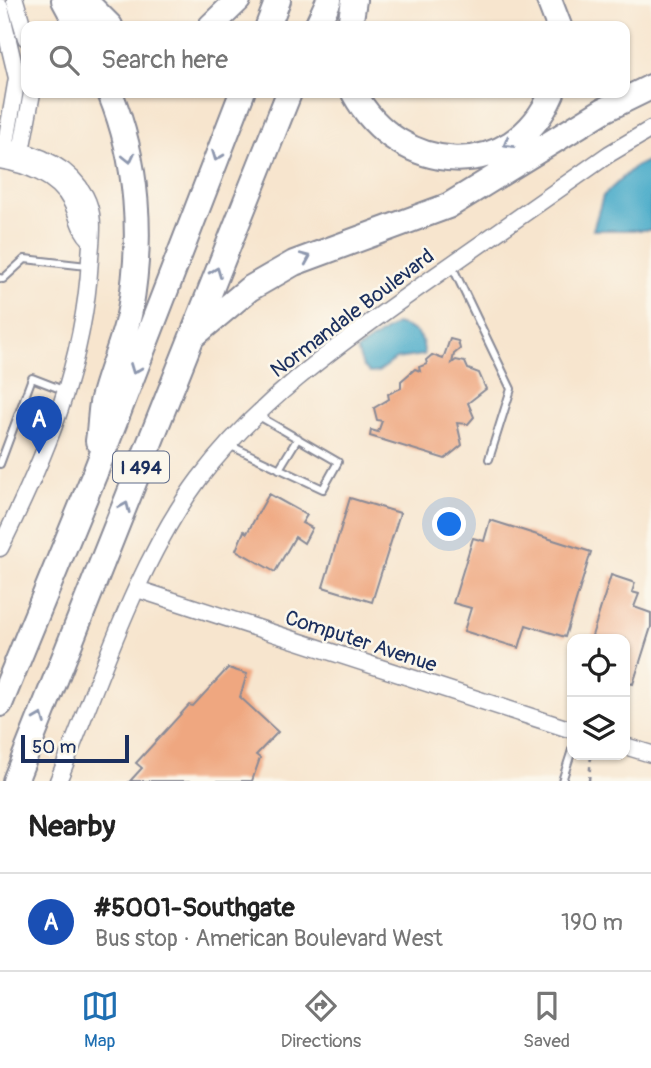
<!DOCTYPE html>
<html lang="en">
<head>
<meta charset="utf-8">
<style>
	body { margin:0; font-family:Pangolin,sans-serif; background:#f6f6f6; color:#222 }
	.controls { position:absolute; right:21px; bottom:21px; display:grid; overflow:hidden; border-radius:14px; box-shadow:0 2px 5px #0004 }
	.controls button { width:63px; height:63px; display:grid; place-items:center; padding:0; border:0; border-bottom:2px solid #e0e0e0; background:#fff; color:#222; font:35px sans-serif }
	.scale { position:absolute; left:21px; bottom:18px; width:108px; box-sizing:border-box; padding-left:7px; border:4px solid #1b2f5e; border-top:0; font-size:19px; line-height:24px; white-space:nowrap; color:#1b2f5e; -webkit-text-stroke:5px #fbf7ec; paint-order:stroke }
	.you { position:absolute; left:450px; top:525px; width:24px; height:24px; margin:-18px; border:5px solid #fff; border-radius:50%; background:#1a73e8; box-shadow:0 0 0 10px #1a73e833 }
	.badge { display:grid; place-items:center; width:46px; height:46px; border-radius:50%; background:#1f6fb2; color:#fff; font-size:23px; font-weight:700 }
	.pin { position:absolute; translate:-50% -58px; filter:drop-shadow(0 2px 4px #0008) }
	.pin::after { content:''; position:absolute; top:37px; width:24px; height:21px; background:inherit; clip-path:polygon(0 0,100% 0,50% 100%) }
	.list { margin:0; padding:0; list-style:none }
	h2 { display:flex; justify-content:space-between; align-items:center; height:91px; margin:0; padding:0 28px; font-size:30px }
	h2 small { font-size:23px; font-weight:400; color:#767676 }
	.list li { display:grid; grid-template-columns:46px 1fr auto; gap:21px; align-items:center; box-sizing:border-box; height:98px; padding:0 28px; border-top:2px solid #e0e0e0 }
	.list b { display:block; font-size:26px; white-space:nowrap }
	.list p { margin:0; font-size:23px; white-space:nowrap; color:#767676 }
	.list em { font-size:23px; font-style:normal; color:#767676 }
	.icon { flex:none; width:38px; height:38px; fill:none; stroke:currentColor; stroke-width:2; stroke-linecap:round; stroke-linejoin:round }
	.map { position:relative; flex:none; width:651px; height:781px; overflow:hidden }
	.search { position:absolute; background:#fff; box-shadow:0 2px 5px #0004; left:21px; right:21px; top:21px; height:77px; display:flex; align-items:center; gap:18px; box-sizing:border-box; padding:0 24px; border-radius:14px; color:#767676; font-size:26px }
	.sheet { height:189px; background:#fff }
	nav { display:flex; justify-content:space-around; align-items:center; box-sizing:border-box; height:98px; border-top:2px solid #e0e0e0; background:#fff; font-size:19px; color:#767676 }
	nav a { display:grid; justify-items:center; gap:4px }
	nav .on { color:#1f6fb2 }
	.map>svg:first-child { display:block }
</style>
</head>
<body>
<div class="map">
<svg width="651" height="781" viewBox="0 0 651 781">
	<rect width="100%" height="100%" fill="#fbf7ec"/>
	<filter id="ink" filterUnits="userSpaceOnUse"><feTurbulence type="fractalNoise" baseFrequency=".0143" numOctaves="2"/><feDisplacementMap in="SourceGraphic" scale="14" xChannelSelector="R" yChannelSelector="G"/><feConvolveMatrix kernelMatrix="1 2 1 2 8 2 1 2 1" color-interpolation-filters="sRGB"/></filter>
	<filter id="wash" filterUnits="userSpaceOnUse"><feTurbulence type="fractalNoise" baseFrequency=".00686" numOctaves="4" result="noise"/><feDisplacementMap in="SourceGraphic" scale="28" xChannelSelector="R" yChannelSelector="G"/><feGaussianBlur stdDeviation="1.57" result="paint"/><feColorMatrix in="noise" values="0 0 0 0 0 0 0 0 0 0 0 0 0 0 0 0 0 1.4 0 .05"/><feComposite in="paint" operator="in"/></filter>
	<g filter="url(#wash)">
		<rect width="100%" height="100%" fill="#f7e5ce"/>
		<path fill="#4aabc9" stroke="#326d94" stroke-width="2" d="M651 159V230H593L603 196 633 168Z
			M396 324C416 329 424 334 424 355L396 359 378 372 370 373 363 366 357 350Z"/>
		<g id="blocks">
			<path fill="#efa780" d="M450 339 458 341 460 349 454 354 452 363 456 360 465 362 468 369 479 373 486 389 468 403 474 417 468 424 457 423 462 445 445 459 370 436 371 430 378 432 382 421 377 420 374 408 389 399 388 394 401 388V381L415 369 420 371 419 367 427 364 426 360 432 355 443 359Z
				M269 494 307 515 302 523 312 528 304 543 295 537 275 572 236 550 244 531 247 533Z
				M350 498 400 513 372 602 323 587Z
				M490 520 591 552 565 637 526 625 519 648 464 631 471 608 453 603 473 538 484 541Z
				M611 575 635 583 632 592 639 594 634 607 651 613V627L633 684 625 682V639H591Z
				M228 668 247 674 240 697 278 732 256 755 260 758 252 781H130L142 768 136 763 189 705 193 706Z"/>
		</g>
	</g>
	<g filter="url(#ink)">
		<use href="#blocks" fill-opacity="0" stroke="#898a96" stroke-width="2"/>
		<g fill="none" stroke-linecap="round" stroke-linejoin="round">
			<defs>
				<path id="service" d="M452 266 511 389 489 459
					M0 278 3 279 25 259 87 266
					M231 446 323 489 338 462 257 415
					M0 464 32 378 63 390
					M279 469 298 438
					M562 781 572 750"/>
				<path id="tertiary" d="M15 0 26 38
					M0 7 17 78 3 160
					M0 147C33 152 68 165 85 196 96 217 91 237 90 259 84 365 47 453 0 548
					M0 160C26 164 58 176 71 201 79 215 78 228 91 240
					M19 162 32 93
					M137 589 572 730
					M625 746 651 754
					M58 781C98 685 137 562 199 479 259 400 338 345 418 288 482 243 545 199 609 154L651 129"/>
				<path id="motorway" d="M64 0 78 26
					M84 0 110 26
					M549 0 559 26
					M211 26 238 0
					M268 26 278 0
					M317 26 329 0
					M350 26 354 0
					M354 93C399 176 513 185 552 93
					M193 336 249 289 294 263 448 206 604 110 651 87
					M98 441C100 428 100 415 102 403 109 372 124 342 130 310 143 238 138 161 110 93
					M0 704 95 473 242 93
					M15 781 289 93"/>
			</defs>
			<use href="#service" stroke="#898a96" stroke-width="10"/>
			<use href="#tertiary" stroke="#898a96" stroke-width="19"/>
			<use href="#motorway" stroke="#898a96" stroke-width="28"/>
			<path stroke="#898a96" stroke-width="2.5" stroke-dasharray="5 5" stroke-linecap="butt" d="M589 781 591 755"/>
			<use href="#service" stroke="#fff" stroke-width="6"/>
			<use href="#tertiary" stroke="#fff" stroke-width="16"/>
			<use href="#motorway" stroke="#fff" stroke-width="24"/>
		</g>
		<defs><path id="oneway-chevron" d="M-2-3.5L2.5 0L-2 3.5" fill="none" stroke-width="1.6" stroke-linecap="round" stroke-linejoin="round" transform="scale(1.75)"/></defs>
		<g stroke="#8d97ae">
			<use href="#oneway-chevron" transform="translate(508 143) rotate(150)"/>
			<use href="#oneway-chevron" transform="translate(217 156) rotate(111)"/>
			<use href="#oneway-chevron" transform="translate(129 158) rotate(77)"/>
			<use href="#oneway-chevron" transform="translate(306 258) rotate(-23)"/>
			<use href="#oneway-chevron" transform="translate(216 272) rotate(-69)"/>
			<use href="#oneway-chevron" transform="translate(135 369) rotate(111)"/>
			<use href="#oneway-chevron" transform="translate(125 507) rotate(-67)"/>
			<use href="#oneway-chevron" transform="translate(40 718) rotate(-68)"/>
		</g>
	</g>
	<g text-anchor="middle" stroke-width="5" stroke-linejoin="round" paint-order="stroke">
		<rect fill="#fbf7ec" stroke="#5e6b89" stroke-width="2" x="113" y="451.5" width="56" height="31" rx="5"/>
		<g font-size="19" font-weight="bold" fill="#1b2f5e">
			<text x="141" y="474">I 494</text>
		</g>
		<g font-size="21" fill="#1b2f5e" stroke="#fbf7ec">
			<text transform="translate(352 313) rotate(-37)" y="7">Normandale Boulevard</text>
			<text transform="translate(361 641) rotate(18)" y="7">Computer Avenue</text>
		</g>
	</g>
</svg>
<div class="controls">
<button><svg class="icon" aria-label="locate" viewBox="0 0 24 24"><circle cx="12" cy="12" r="6"/><path d="M12 2v4M12 18v4M2 12h4M18 12h4"/></svg></button>
<button><svg class="icon" aria-label="layers" viewBox="0 0 24 24"><path d="M12 4l9 5-9 5-9-5zM3 14l9 5 9-5"/></svg></button>
</div>
<div class="scale">50 m</div>
<div class="you"></div>
<div class="pin badge" style="left:39px;top:454px;background:#1a4fb4">A</div>
<div class="search"><svg class="icon" aria-label="search" viewBox="0 0 24 24"><circle cx="10" cy="10" r="6"/><path d="M15 15l6 6"/></svg>Search here</div>
</div>
<section class="sheet">
<h2>Nearby<small></small></h2>
<ul class="list">
<li><span class="badge" style="background:#1a4fb4">A</span><div><b>#5001-Southgate</b><p>Bus stop · American Boulevard West</p></div><em>190 m</em></li>
</ul>
</section>
<nav>
<a class="on"><svg class="icon" aria-label="map" viewBox="0 0 24 24"><path d="M3 6l6-2 6 2 6-2v14l-6 2-6-2-6 2zM9 4v14M15 6v14"/></svg>Map</a>
<a><svg class="icon" aria-label="directions" viewBox="0 0 24 24"><path d="M12 3l9 9-9 9-9-9zM9 14v-3h6M13 9l2 2-2 2"/></svg>Directions</a>
<a><svg class="icon" aria-label="saved" viewBox="0 0 24 24"><path d="M7 4h10v16l-5-4-5 4z"/></svg>Saved</a>
</nav>
</body>
</html>
